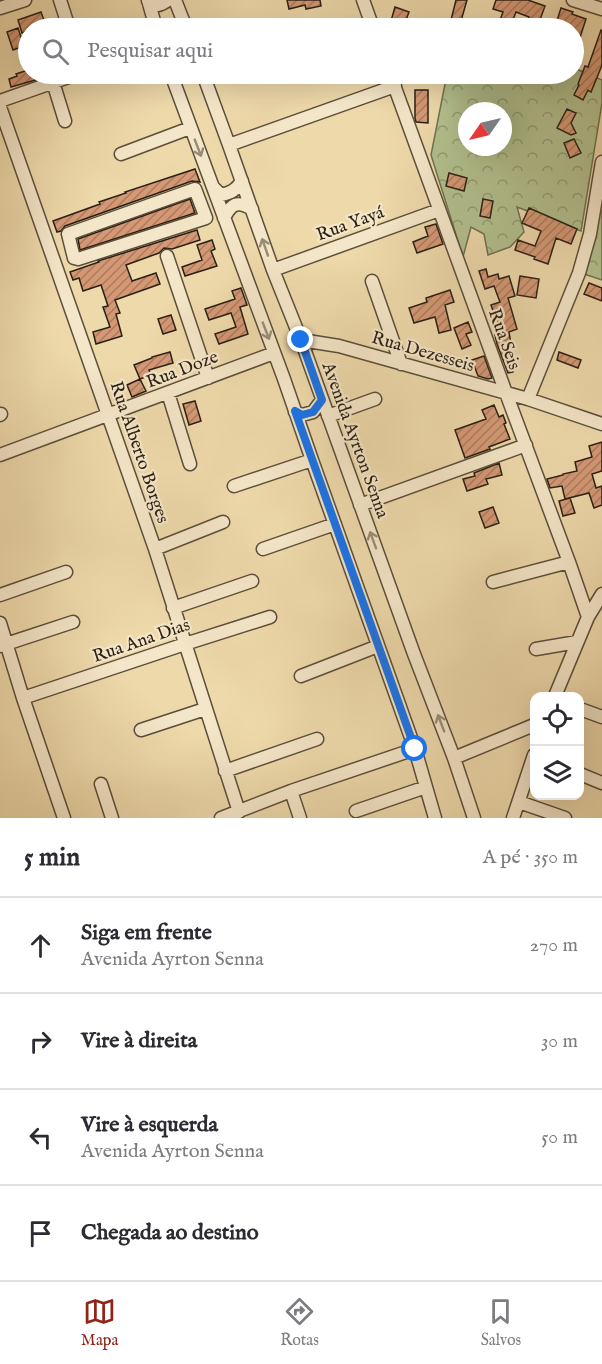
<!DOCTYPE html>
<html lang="pt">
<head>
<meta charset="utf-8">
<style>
	body { margin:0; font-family:"IM FELL English",serif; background:#f2f2f3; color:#2b2b33 }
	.controls { position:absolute; right:18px; bottom:18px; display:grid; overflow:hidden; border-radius:12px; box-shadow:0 6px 24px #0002 }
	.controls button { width:54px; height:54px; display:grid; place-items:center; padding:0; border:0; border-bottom:2px solid #e1e1e2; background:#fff; color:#2b2b33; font:30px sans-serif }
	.compass { position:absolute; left:458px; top:102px; width:54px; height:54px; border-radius:50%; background:#fff; box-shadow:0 6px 24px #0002; rotate:236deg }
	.stop { position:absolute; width:18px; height:18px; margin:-14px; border:4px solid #1a73e8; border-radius:50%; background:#fff }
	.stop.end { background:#1a73e8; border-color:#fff; box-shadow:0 2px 6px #0008 }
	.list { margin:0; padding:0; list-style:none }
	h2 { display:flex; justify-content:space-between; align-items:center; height:78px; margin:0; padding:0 24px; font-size:26px }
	h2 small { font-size:20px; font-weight:400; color:#7c7c81 }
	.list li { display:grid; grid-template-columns:39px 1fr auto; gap:18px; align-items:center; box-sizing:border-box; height:96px; padding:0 24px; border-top:2px solid #e1e1e2 }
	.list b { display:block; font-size:22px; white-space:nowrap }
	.list p { margin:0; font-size:20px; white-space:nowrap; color:#7c7c81 }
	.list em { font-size:20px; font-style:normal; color:#7c7c81 }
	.icon { flex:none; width:33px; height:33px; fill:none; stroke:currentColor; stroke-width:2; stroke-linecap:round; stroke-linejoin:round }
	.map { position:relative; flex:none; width:602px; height:818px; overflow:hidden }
	.search { position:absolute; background:#fff; box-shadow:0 6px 24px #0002; left:18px; right:18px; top:18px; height:66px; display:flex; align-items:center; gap:15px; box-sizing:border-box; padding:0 21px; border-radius:33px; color:#7c7c81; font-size:22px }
	.sheet { height:462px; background:#fff }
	nav { display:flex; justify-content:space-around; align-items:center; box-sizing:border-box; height:84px; border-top:2px solid #e1e1e2; background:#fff; font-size:16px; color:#7c7c81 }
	nav a { display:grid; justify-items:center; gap:3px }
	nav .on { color:#8f2418 }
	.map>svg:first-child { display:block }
</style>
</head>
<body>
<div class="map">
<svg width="602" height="818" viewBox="0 0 602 818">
	<defs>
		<pattern id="forest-crowns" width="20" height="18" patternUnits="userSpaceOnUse" patternTransform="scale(1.5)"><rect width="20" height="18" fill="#b2c08e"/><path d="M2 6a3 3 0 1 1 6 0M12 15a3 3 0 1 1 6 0" fill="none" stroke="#919b73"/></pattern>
		<pattern id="building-hatch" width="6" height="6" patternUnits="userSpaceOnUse" patternTransform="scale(1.5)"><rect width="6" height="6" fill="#d49875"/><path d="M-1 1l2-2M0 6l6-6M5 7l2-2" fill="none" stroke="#ac7b5f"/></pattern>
	</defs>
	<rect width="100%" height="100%" fill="#eed9ab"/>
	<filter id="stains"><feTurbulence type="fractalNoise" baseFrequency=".00333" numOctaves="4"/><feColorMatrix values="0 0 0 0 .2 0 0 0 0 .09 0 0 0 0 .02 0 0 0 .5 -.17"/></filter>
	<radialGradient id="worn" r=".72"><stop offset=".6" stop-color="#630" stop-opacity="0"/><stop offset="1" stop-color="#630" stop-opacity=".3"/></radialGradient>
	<path fill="url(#forest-crowns)" stroke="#6e7051" stroke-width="1.5" fill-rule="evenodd" d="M574 68 602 80V103L581 231 517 207 524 232 510 247 488 255 484 234 471 227 463 257 431 155 447 74H574ZM467 111H503V147H467Z
		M602 194V280L584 274Z"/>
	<path fill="url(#building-hatch)" stroke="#2a1f14" stroke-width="1.5" d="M287 0H320L321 6 306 9 305 5 289 9Z
		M456 0H467L459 28H449Z
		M496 0H528L545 6 537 28H525L529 17 516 12 511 25 500 20 503 12 493 9Z
		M395 7 409 12 403 28H389Z
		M561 8 573 12 572 14 586 19 575 53H573V28H559L555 27Z
		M41 12 45 23 28 28V31L22 33 18 20Z
		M18 28 24 46 13 50 7 32Z
		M601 30 602 31V65L591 92 588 90 583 100 574 95 579 85 578 84 585 66 588 67Z
		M28 70V74H37L39 79 11 87 9 79 17 76 16 74Z
		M415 90H428V123L416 122 415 118Z
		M567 109 576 113 571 123 576 133 571 135 557 128Z
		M574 139 581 153 570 158 564 143Z
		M195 169 200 182 192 181 65 226 61 231 57 232 53 221 100 204 99 202 126 193 125 192Z
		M449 173 467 178 464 191 446 186Z
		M190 199 195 213 80 250 78 239Z
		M483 199 493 201 490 218 480 216Z
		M529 208 577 229 571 244 556 238 548 264 534 259 535 257 515 250 518 240 535 246 541 231 522 223Z
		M436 224 443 244 417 253 413 242 428 236 425 227Z
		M197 230 200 240 172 249 164 248 159 253 126 265 132 281 156 273 160 284 115 300 120 313 116 314 122 336 96 344 93 332 110 327 103 307 108 306 101 285 83 291 79 278 73 280 70 272 99 262 98 261Z
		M212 240 215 249 211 251 217 266 185 276 182 267 202 260 197 245Z
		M486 269 488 277 498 274 499 279 509 276 515 296 508 298 517 329 509 332 512 350H506L513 372 508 373 497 344 495 335 501 334 491 305 500 302 494 286 485 289 479 271Z
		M520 276 539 279 536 298 517 295Z
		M589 283 602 288V301L584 294Z
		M241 288 247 305 240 307 248 334 219 344 215 334 236 327 231 313 209 320 205 309 235 299 232 291Z
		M450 290 454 302 445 305 451 330 439 333 435 317 414 323 409 308 427 302 426 298Z
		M171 315 176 330 163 334 158 319Z
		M468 322 472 332 466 334 471 345 462 349 454 328Z
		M170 352 173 363 149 370 151 375 140 379 134 365 152 358V357Z
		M559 352 581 360 578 368 557 360Z
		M484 356 492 378 488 379 478 376 472 360Z
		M140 379 146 391 132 397 127 385Z
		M195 401 201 421 189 425 183 404Z
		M494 405 499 417 503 415 506 423 504 424 510 439 489 447 490 449 465 458 455 430 486 419 482 410Z
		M602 442V471L592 474 596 488 602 486V505L594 508 589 493 565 499 562 486 550 488 547 479 563 475V474L577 471 575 462 592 457 589 446Z
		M499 463 502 475 486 479 488 484 467 491 463 479 475 476 474 473Z
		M570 498 575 513 563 516 559 501Z
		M493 507 499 523 485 528 479 512Z"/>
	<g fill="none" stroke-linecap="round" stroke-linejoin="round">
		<defs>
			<path id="minor" d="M60 0 69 28
				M148 0 156 28
				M175 0 186 28
				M363 0 373 28
				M573 0 602 9
				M148 1C156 7 160 6 168 0
				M0 8 25 0
				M171 74 284 379 312 460 415 749 435 818
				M203 74 229 145 273 270 301 340 414 654 454 758 474 818
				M390 74 506 393 569 562 588 617
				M53 82 65 121
				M0 101 77 74
				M0 107 155 549 239 812
				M229 145 395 86
				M121 154 190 128
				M213 187 221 195C231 193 236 190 242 181
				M195 189 206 218 78 259 74 258 68 234Z
				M224 218C231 204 237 200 252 209
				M167 256 208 378
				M273 270 439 210
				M372 281 401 364
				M301 340 339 346 528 399 602 424
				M168 393 190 464
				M528 399 579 273 590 234 602 162
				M295 412 302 415 313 412 322 400
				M0 415 1 414
				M328 416 375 399
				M0 455 274 353
				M234 486 312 460
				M360 505 526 445
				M155 549 223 522
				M263 549 335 524
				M493 582 569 562
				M0 595 66 572
				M173 608 252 581
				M0 623 23 698 64 818
				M0 646 73 622
				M536 649 577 642
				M301 676 378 646
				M555 696 588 617 602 594
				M23 698 185 644 270 617
				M580 709 602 717
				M141 730 205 709
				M454 758 534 725
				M225 771 317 739
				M580 774 602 783
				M101 784 112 818
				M291 791 300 818
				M519 802 565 818
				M356 811 426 787
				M221 818 291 791 415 749
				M513 818 534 755"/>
		</defs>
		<use href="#minor" stroke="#5b4e3a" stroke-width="15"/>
		<use href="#minor" stroke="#f4e6c8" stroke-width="12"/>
	</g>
	<defs><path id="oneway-shaft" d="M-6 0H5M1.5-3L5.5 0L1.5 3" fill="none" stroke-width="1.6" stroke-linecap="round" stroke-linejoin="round" transform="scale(1.5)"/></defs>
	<g stroke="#998c77">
		<use href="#oneway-shaft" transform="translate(198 148) rotate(69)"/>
		<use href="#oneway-shaft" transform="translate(265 247) rotate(-109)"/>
		<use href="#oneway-shaft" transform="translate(266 331) rotate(69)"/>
		<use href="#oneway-shaft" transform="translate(373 540) rotate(-110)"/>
		<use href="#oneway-shaft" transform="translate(441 723) rotate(-111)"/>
	</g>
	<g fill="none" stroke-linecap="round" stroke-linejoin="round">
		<path stroke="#1a73e8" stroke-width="8" d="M301 340 322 400 313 412 302 415 295 411 415 749"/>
	</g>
	<g text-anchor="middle" stroke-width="4.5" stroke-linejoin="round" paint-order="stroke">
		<g font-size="18" fill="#2a1f14" stroke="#f4e6c8">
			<text transform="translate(350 223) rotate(-20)" y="6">Rua Yayá</text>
			<text transform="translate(505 339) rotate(70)" y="6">Rua Seis</text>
			<text transform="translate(423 351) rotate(16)" y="6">Rua Dezesseis</text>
			<text transform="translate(182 369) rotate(-21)" y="6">Rua Doze</text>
			<text transform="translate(356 440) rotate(70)" y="6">Avenida Ayrton Senna</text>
			<text transform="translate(140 452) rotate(71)" y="6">Rua Alberto Borges</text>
			<text transform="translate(141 640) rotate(-19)" y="6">Rua Ana Dias</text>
		</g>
	</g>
	<rect width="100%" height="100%" filter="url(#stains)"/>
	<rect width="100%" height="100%" fill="url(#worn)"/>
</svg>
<div class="controls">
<button><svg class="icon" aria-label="locate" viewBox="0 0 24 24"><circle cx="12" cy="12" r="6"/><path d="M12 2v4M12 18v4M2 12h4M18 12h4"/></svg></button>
<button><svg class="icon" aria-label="layers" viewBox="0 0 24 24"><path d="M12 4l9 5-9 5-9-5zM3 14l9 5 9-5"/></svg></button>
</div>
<svg class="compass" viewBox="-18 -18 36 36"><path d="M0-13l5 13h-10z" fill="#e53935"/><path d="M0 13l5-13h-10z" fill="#7c7c81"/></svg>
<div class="stop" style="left:415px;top:749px"></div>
<div class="stop end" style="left:301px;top:340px"></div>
<div class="search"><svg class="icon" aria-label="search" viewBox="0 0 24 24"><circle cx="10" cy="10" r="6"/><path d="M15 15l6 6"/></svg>Pesquisar aqui</div>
</div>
<section class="sheet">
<h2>5 min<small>A pé · 350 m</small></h2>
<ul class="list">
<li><svg class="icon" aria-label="ahead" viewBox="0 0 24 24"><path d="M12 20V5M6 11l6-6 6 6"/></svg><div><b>Siga em frente</b><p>Avenida Ayrton Senna</p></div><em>270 m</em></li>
<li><svg class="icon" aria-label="right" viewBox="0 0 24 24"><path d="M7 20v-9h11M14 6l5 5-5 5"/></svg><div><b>Vire à direita</b></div><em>30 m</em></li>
<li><svg class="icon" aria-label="left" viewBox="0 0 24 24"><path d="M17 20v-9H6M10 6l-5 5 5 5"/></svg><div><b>Vire à esquerda</b><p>Avenida Ayrton Senna</p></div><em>50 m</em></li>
<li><svg class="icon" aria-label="arrive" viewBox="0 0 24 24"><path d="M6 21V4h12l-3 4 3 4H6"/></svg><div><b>Chegada ao destino</b></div></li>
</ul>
</section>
<nav>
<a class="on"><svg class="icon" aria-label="map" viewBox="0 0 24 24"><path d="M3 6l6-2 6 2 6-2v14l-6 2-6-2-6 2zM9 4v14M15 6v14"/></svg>Mapa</a>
<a><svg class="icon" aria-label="directions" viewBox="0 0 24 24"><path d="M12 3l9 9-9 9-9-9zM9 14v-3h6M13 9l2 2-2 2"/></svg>Rotas</a>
<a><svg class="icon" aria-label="saved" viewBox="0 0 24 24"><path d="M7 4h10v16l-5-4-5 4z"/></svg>Salvos</a>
</nav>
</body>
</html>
